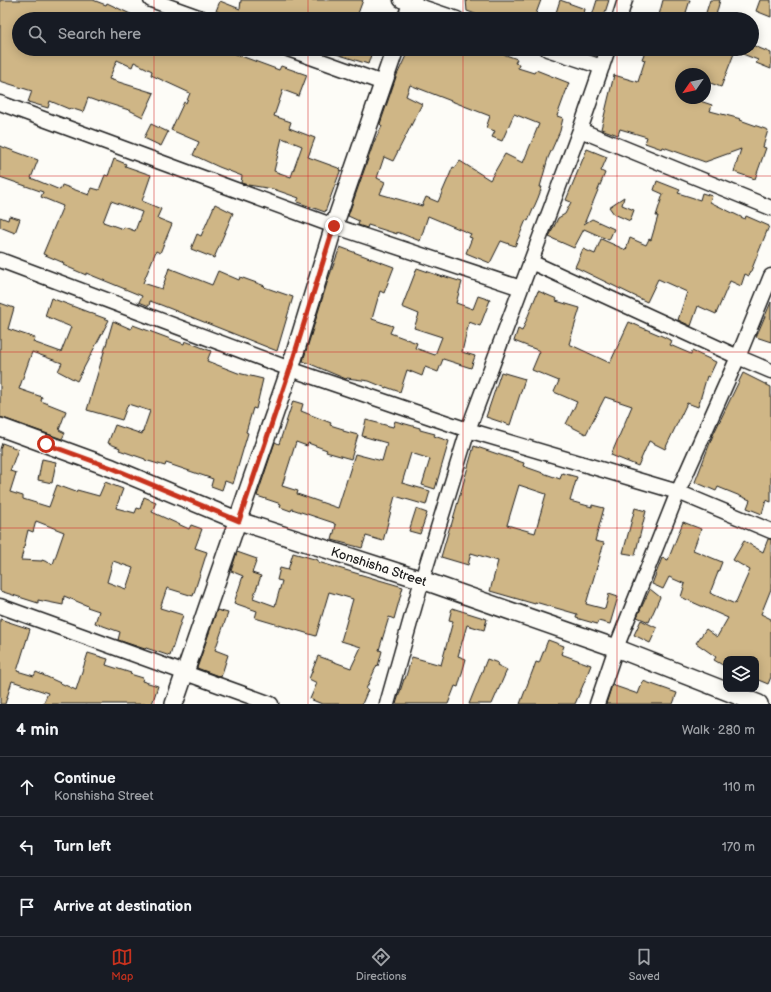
<!DOCTYPE html>
<html lang="en">
<head>
<meta charset="utf-8">
<style>
	body { margin:0; font-family:"Balsamiq Sans",sans-serif; background:#20242c; color:#f1f3f6 }
	.controls { position:absolute; right:12px; bottom:12px; display:grid; overflow:hidden; border-radius:8px; box-shadow:0 2px 10px #0003 }
	.controls button { width:36px; height:36px; display:grid; place-items:center; padding:0; border:0; border-bottom:1px solid #363941; background:#171b24; color:#f1f3f6; font:20px sans-serif }
	.compass { position:absolute; left:675px; top:68px; width:36px; height:36px; border-radius:50%; background:#171b24; box-shadow:0 2px 10px #0003; rotate:236deg }
	.stop { position:absolute; width:12px; height:12px; margin:-9px; border:3px solid #c8321e; border-radius:50%; background:#fff }
	.stop.end { background:#c8321e; border-color:#fff; box-shadow:0 1px 4px #0008 }
	.list { margin:0; padding:0; list-style:none }
	h2 { display:flex; justify-content:space-between; align-items:center; height:52px; margin:0; padding:0 16px; font-size:17px }
	h2 small { font-size:13px; font-weight:400; color:#9ea1a6 }
	.list li { display:grid; grid-template-columns:26px 1fr auto; gap:12px; align-items:center; box-sizing:border-box; height:60px; padding:0 16px; border-top:1px solid #363941 }
	.list b { display:block; font-size:15px; white-space:nowrap }
	.list p { margin:0; font-size:13px; white-space:nowrap; color:#9ea1a6 }
	.list em { font-size:13px; font-style:normal; color:#9ea1a6 }
	.icon { flex:none; width:22px; height:22px; fill:none; stroke:currentColor; stroke-width:2; stroke-linecap:round; stroke-linejoin:round }
	.map { position:relative; flex:none; width:771px; height:704px; overflow:hidden }
	.search { position:absolute; background:#171b24; box-shadow:0 2px 10px #0003; left:12px; right:12px; top:12px; height:44px; display:flex; align-items:center; gap:10px; box-sizing:border-box; padding:0 14px; border-radius:22px; color:#9ea1a6; font-size:15px }
	.sheet { height:232px; background:#171b24 }
	nav { display:flex; justify-content:space-around; align-items:center; box-sizing:border-box; height:56px; border-top:1px solid #363941; background:#171b24; font-size:11px; color:#9ea1a6 }
	nav a { display:grid; justify-items:center; gap:2px }
	nav .on { color:#c8321e }
	.map>svg:first-child { display:block }
</style>
</head>
<body>
<div class="map">
<svg width="771" height="704" viewBox="0 0 771 704">
	<rect width="100%" height="100%" fill="#fdfcf7"/>
	<filter id="ink" filterUnits="userSpaceOnUse"><feTurbulence type="fractalNoise" baseFrequency=".025" numOctaves="2"/><feDisplacementMap in="SourceGraphic" scale="8" xChannelSelector="R" yChannelSelector="G"/><feConvolveMatrix kernelMatrix="1 2 1 2 8 2 1 2 1" color-interpolation-filters="sRGB"/></filter>
	<g filter="url(#ink)">
		<path fill="#cfb686" stroke="#1c1c1c" fill-rule="evenodd" d="M0 0H93L106 5 107 3 141 19H19V49H222L279 70 281 66 307 75 299 96 283 90 274 116 291 122 289 128 315 138 308 157 341 169 325 212 297 202 299 198 273 189 248 185 241 183 242 176 219 167 193 155 199 142 171 130 184 102 186 103 190 93 151 75 152 71 134 62 132 67 117 60 109 79 154 93 143 117 129 110 100 101 99 102 88 98 83 112 70 108 69 109 50 101 48 108 28 102 32 91 0 81ZM282 138 302 146 291 177 274 171Z
			M241 0H363L356 19H237L216 11 220 1 240 9Z
			M466 0H541L534 19H476L478 15 467 11Z
			M560 0 585 9 583 19H554Z
			M597 0H609L603 19 592 16Z
			M663 0H690L684 19H658Z
			M710 0H720L715 19H704Z
			M760 0H771V17L756 11Z
			M752 45 771 53V69L756 63 758 60 735 51 721 87 705 81V74H681V98H691L712 105 710 111 741 119 740 120 768 130 763 147 766 148 755 179 734 172 741 149 705 162 663 147 662 149 645 143 647 137 620 129 618 135 601 129 614 75 638 82 645 60 642 59 646 49H717L725 52 726 49H752Z
			M328 49H373L368 64 327 51Z
			M409 49H447L464 55 466 49H481L494 54 495 51 517 59 515 63 519 64 518 68 534 73 536 70 569 83 557 116 563 118 560 131 548 158 540 187H542L538 198 528 221 526 220 515 246 501 241 490 263 466 253 472 238 469 237 471 234 428 216 420 241 397 232V234L368 225 367 228 358 225 359 221 348 216 374 142 382 126 380 124 396 77ZM410 85 490 116 486 128 495 131 492 137 502 141 514 114 539 124 523 163 505 154 490 180 460 161 455 168 453 167 438 202 426 197 422 206 380 194 385 182 377 178 384 157 393 161 422 104 406 96Z
			M151 124 168 132 161 146 144 138Z
			M0 146 38 160 31 178 60 190 62 185 89 195 92 188 99 190 105 175 108 176 114 159 126 164 125 166 151 175 142 201 161 209 157 218 172 224 160 253 156 251 143 283 162 289 169 268 212 285 218 271 239 280 240 277 265 286 264 287 293 297 277 351 161 305 150 301 149 306 139 302 142 296 86 273V275L63 265 64 263 43 254 63 206 41 197 43 192 0 177ZM111 201 142 212 135 231 124 227 123 229 103 222Z
			M587 149 607 157 601 171 605 173 584 224 592 219 614 229 609 240 584 229 574 248 549 237 558 218 565 214 571 202 566 200Z
			M657 181 680 190 678 193 700 200 702 193 712 196 710 202 745 219 746 216 769 226 749 276 745 274 741 286 730 281 716 314 698 306 691 326 678 320 687 292 658 279 647 302 575 267 583 249 595 254 601 239 626 250 630 238 646 245 649 239 651 240 658 216H656L663 194 654 190Z
			M624 197 622 205 634 210 630 221 614 214 609 207Z
			M215 204 233 213 214 258 191 249 197 234 201 236Z
			M9 216 20 219 15 233 0 227V217L8 220Z
			M340 247 394 267 384 293 380 291 372 319 393 326 390 333 417 343 415 348 435 355 442 337 414 328 419 314 402 307 417 268 443 277V276L462 282 456 303 473 309 478 296 490 300 480 326 469 322 462 352 475 356 471 368 443 359 438 372 425 367 422 376 407 370 400 392 386 387V388L369 381 347 378 346 379 303 361 328 280Z
			M538 291 557 299 556 301 580 308 569 344 610 363 629 322 662 336 672 341 670 345 691 354 692 351 716 362 709 377 707 376 698 407 687 403 665 449 649 441 638 466 611 455 632 406 605 397 586 434 566 424 577 402 554 392 559 381 532 370 540 351 514 341 518 329 522 331Z
			M51 298 109 320 77 381 58 371 62 363 32 352 19 389 42 397 41 401 66 411 59 430 65 433 62 439 0 417V303L14 308 8 329 35 338 33 342 61 352 71 327 45 316Z
			M771 302V342L756 337Z
			M113 321 131 329 133 325 184 344 185 341 211 351 207 361 238 373 263 379 256 409 253 408 246 432 248 433 233 484 225 481 222 490 211 486 213 479 166 463 165 466 145 460V459L119 450 120 448 108 443 115 425 142 434 150 411 128 404 122 420 87 410Z
			M501 372 525 379 510 425 486 417Z
			M743 373 771 387V502L766 500 762 514 747 508 750 500 718 487 716 491 695 482 713 435Z
			M293 401 303 404 301 411 331 423 330 425 343 429V431L358 435 351 459 326 452 327 450 308 443 307 446 296 442 282 486 298 491 297 494 338 508 355 454 382 461 387 443 362 436 366 420 393 427 395 421 420 428V430L435 434 434 436 449 441 435 489 422 485 430 459 411 453 402 483 430 491 426 505 395 496 383 541 366 536 362 548 332 540 336 525 334 524V523L292 509 291 511 280 507 281 504 257 496 275 442 279 444Z
			M2 443 18 449 10 471 16 473 10 492 23 496V499L49 507 57 485 76 492 77 490 99 496 105 482 123 489 116 508 135 513 137 508 140 509 144 497 156 502 152 512 189 529 191 525 202 529 195 548 207 552 193 596 167 588 160 608 183 615 170 656 146 648 145 649 118 640 120 632 95 623 99 611 87 607 88 606 64 596 63 605 38 600V603L0 591V449ZM36 521 64 532 53 564 42 560V561L21 560 28 530 33 532ZM113 561 133 568 126 589 107 582Z
			M474 446 524 463 523 466 560 479 562 473 577 477 570 501 592 507V505L604 508 595 541 604 543 586 604 605 609 609 594 618 597 610 624 598 621 597 624 576 618 577 614 535 602V604L490 591 498 561 471 553 468 565 441 557 450 526H451ZM519 485 546 494 535 533 507 525Z
			M42 459 56 462 52 483 38 480Z
			M635 508 646 511 635 555 623 553Z
			M416 509 427 513 420 534 409 531Z
			M683 522 701 529 693 550 722 562 710 593 735 604 750 570 733 560 744 541 763 552 768 539H771V589L761 614 771 619V677L768 684 756 679V659H726V667L714 660 716 657 696 643 706 629 717 637 728 618 681 597 685 584 669 577 663 589 652 584 662 558 668 560Z
			M237 552 257 559 252 573 261 576 253 598 275 606 282 581 277 580 280 568 288 570 293 553 318 560V562L403 587 394 619 389 617 379 650 382 651 378 666 377 665 366 689 368 690 362 704H322L310 699 317 683 309 679 318 656 351 668 361 647 341 641 353 599 329 592 316 636 255 618 257 611 234 603 243 576 231 571Z
			M650 589 660 597 649 622 637 617Z
			M452 608 487 619 484 630 467 625 458 656 466 659 458 687 455 686 448 704H396L404 679H405L412 657 441 665 453 621 449 620Z
			M217 610 228 613 215 650 228 655 221 677 197 668Z
			M0 619 30 629 17 671 34 676 36 672 76 690 88 653 108 659 106 665 131 673 130 674 143 678 142 681 158 686 152 704H43L48 693 12 681 5 704H0Z
			M641 620 657 628 650 643 634 635Z
			M548 640 564 646 561 654 591 665 584 683 575 704H520L536 662 539 663Z
			M487 659 498 663 497 665 507 670 492 704H469Z
			M643 681 677 693 673 704H606L612 685 638 694Z"/>
		<g fill="none" stroke-linecap="round" stroke-linejoin="round">
			<defs>
				<path id="minor" d="M151 0 204 19
					M401 0 457 19
					M619 19 625 0
					M288 49 383 83
					M547 49 602 67
					M0 103 334 226 521 288
					M580 130 771 208
					M0 260 290 369 468 430 678 492 771 531
					M531 262 738 357 771 371
					M0 606 271 704
					M387 704 422 580 468 430 580 130 608 49
					M597 704 616 648 678 492 738 357 771 276"/>
				<path id="tertiary" d="M406 19 413 0
					M0 427 112 468 239 521 422 580 616 648 759 704
					M174 704 290 369 334 226 395 49"/>
			</defs>
			<use href="#minor" stroke="#1c1c1c" stroke-width="17"/>
			<use href="#tertiary" stroke="#1c1c1c" stroke-width="20"/>
			<use href="#minor" stroke="#fdfcf7" stroke-width="14"/>
			<use href="#tertiary" stroke="#fdfcf7" stroke-width="17"/>
		</g>
	</g>
	<g fill="none" stroke-linecap="round" stroke-linejoin="round" filter="url(#ink)">
		<path stroke="#c8321e" stroke-width="5" d="M46 444 112 468 239 521 290 369 334 226"/>
	</g>
	<path fill="none" stroke="#d62828" stroke-width="1" stroke-opacity="0.55" d="M154 0V19M308 0V19M463 0V19M617 0V19M154 49V704M308 49V704M463 49V704M617 49V704M0 176H771M0 352H771M0 528H771"/>
	<g text-anchor="middle" stroke-width="3.5" stroke-linejoin="round" paint-order="stroke">
		<g font-size="13" fill="#1c1c1c" stroke="#fdfcf7">
			<text transform="translate(379 566) rotate(18)" y="5">Konshisha Street</text>
		</g>
	</g>
</svg>
<div class="controls">
<button><svg class="icon" aria-label="layers" viewBox="0 0 24 24"><path d="M12 4l9 5-9 5-9-5zM3 14l9 5 9-5"/></svg></button>
</div>
<svg class="compass" viewBox="-18 -18 36 36"><path d="M0-13l5 13h-10z" fill="#e53935"/><path d="M0 13l5-13h-10z" fill="#9ea1a6"/></svg>
<div class="stop" style="left:46px;top:444px"></div>
<div class="stop end" style="left:334px;top:226px"></div>
<div class="search"><svg class="icon" aria-label="search" viewBox="0 0 24 24"><circle cx="10" cy="10" r="6"/><path d="M15 15l6 6"/></svg>Search here</div>
</div>
<section class="sheet">
<h2>4 min<small>Walk · 280 m</small></h2>
<ul class="list">
<li><svg class="icon" aria-label="ahead" viewBox="0 0 24 24"><path d="M12 20V5M6 11l6-6 6 6"/></svg><div><b>Continue</b><p>Konshisha Street</p></div><em>110 m</em></li>
<li><svg class="icon" aria-label="left" viewBox="0 0 24 24"><path d="M17 20v-9H6M10 6l-5 5 5 5"/></svg><div><b>Turn left</b></div><em>170 m</em></li>
<li><svg class="icon" aria-label="arrive" viewBox="0 0 24 24"><path d="M6 21V4h12l-3 4 3 4H6"/></svg><div><b>Arrive at destination</b></div></li>
</ul>
</section>
<nav>
<a class="on"><svg class="icon" aria-label="map" viewBox="0 0 24 24"><path d="M3 6l6-2 6 2 6-2v14l-6 2-6-2-6 2zM9 4v14M15 6v14"/></svg>Map</a>
<a><svg class="icon" aria-label="directions" viewBox="0 0 24 24"><path d="M12 3l9 9-9 9-9-9zM9 14v-3h6M13 9l2 2-2 2"/></svg>Directions</a>
<a><svg class="icon" aria-label="saved" viewBox="0 0 24 24"><path d="M7 4h10v16l-5-4-5 4z"/></svg>Saved</a>
</nav>
</body>
</html>
